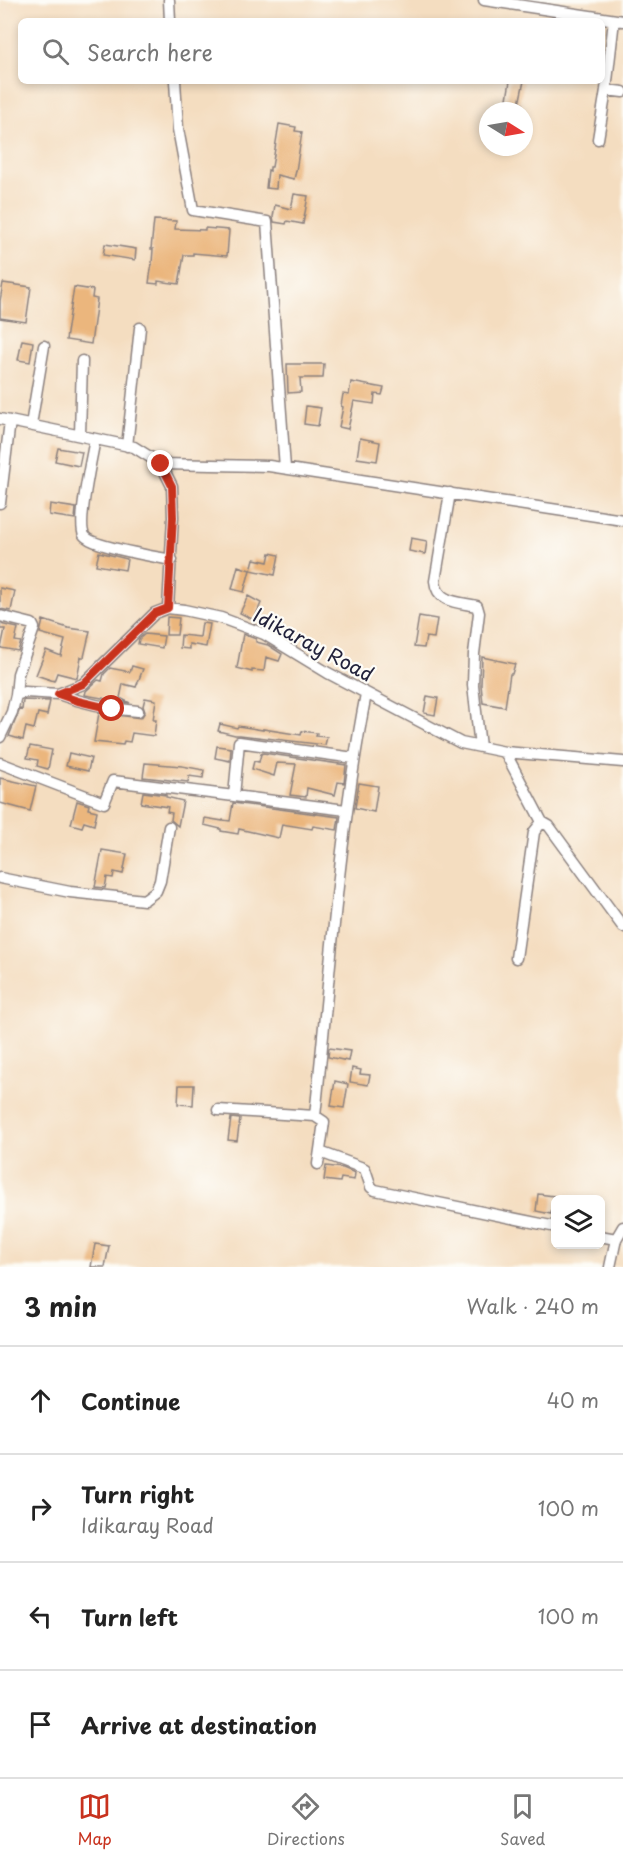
<!DOCTYPE html>
<html lang="en">
<head>
<meta charset="utf-8">
<style>
	body { margin:0; font-family:"Playpen Sans",sans-serif; background:#f2f2f2; color:#222 }
	.controls { position:absolute; right:18px; bottom:18px; display:grid; overflow:hidden; border-radius:9px; box-shadow:0 3px 9px #0003 }
	.controls button { width:54px; height:54px; display:grid; place-items:center; padding:0; border:0; border-bottom:2px solid #e0e0e0; background:#fff; color:#222; font:30px sans-serif }
	.compass { position:absolute; left:479px; top:102px; width:54px; height:54px; border-radius:50%; background:#fff; box-shadow:0 3px 9px #0003; rotate:101deg }
	.stop { position:absolute; width:18px; height:18px; margin:-14px; border:4px solid #c8321e; border-radius:50%; background:#fff }
	.stop.end { background:#c8321e; border-color:#fff; box-shadow:0 2px 6px #0008 }
	.list { margin:0; padding:0; list-style:none }
	h2 { display:flex; justify-content:space-between; align-items:center; height:78px; margin:0; padding:0 24px; font-size:26px }
	h2 small { font-size:20px; font-weight:400; color:#767676 }
	.list li { display:grid; grid-template-columns:39px 1fr auto; gap:18px; align-items:center; box-sizing:border-box; height:108px; padding:0 24px; border-top:2px solid #e0e0e0 }
	.list b { display:block; font-size:22px; white-space:nowrap }
	.list p { margin:0; font-size:20px; white-space:nowrap; color:#767676 }
	.list em { font-size:20px; font-style:normal; color:#767676 }
	.icon { flex:none; width:33px; height:33px; fill:none; stroke:currentColor; stroke-width:2; stroke-linecap:round; stroke-linejoin:round }
	.map { position:relative; flex:none; width:623px; height:1267px; overflow:hidden }
	.search { position:absolute; background:#fff; box-shadow:0 3px 9px #0003; left:18px; right:18px; top:18px; height:66px; display:flex; align-items:center; gap:15px; box-sizing:border-box; padding:0 21px; border-radius:9px; color:#767676; font-size:22px }
	.sheet { height:510px; background:#fff }
	nav { display:flex; justify-content:space-around; align-items:center; box-sizing:border-box; height:84px; border-top:2px solid #e0e0e0; background:#fff; font-size:16px; color:#767676 }
	nav a { display:grid; justify-items:center; gap:3px }
	nav .on { color:#c8321e }
	.map>svg:first-child { display:block }
</style>
</head>
<body>
<div class="map">
<svg width="623" height="1267" viewBox="0 0 623 1267">
	<rect width="100%" height="100%" fill="#fdfcf7"/>
	<filter id="ink" filterUnits="userSpaceOnUse"><feTurbulence type="fractalNoise" baseFrequency=".0167" numOctaves="2"/><feDisplacementMap in="SourceGraphic" scale="12" xChannelSelector="R" yChannelSelector="G"/><feConvolveMatrix kernelMatrix="1 2 1 2 8 2 1 2 1" color-interpolation-filters="sRGB"/></filter>
	<filter id="wash" filterUnits="userSpaceOnUse"><feTurbulence type="fractalNoise" baseFrequency=".008" numOctaves="4" result="noise"/><feDisplacementMap in="SourceGraphic" scale="24" xChannelSelector="R" yChannelSelector="G"/><feGaussianBlur stdDeviation="1.35" result="paint"/><feColorMatrix in="noise" values="0 0 0 0 0 0 0 0 0 0 0 0 0 0 0 0 0 1.4 0 .05"/><feComposite in="paint" operator="in"/></filter>
	<g filter="url(#wash)">
		<rect width="100%" height="100%" fill="#f4ddc0"/>
		<g id="blocks">
			<path fill="#ebb67d" d="M510 81H524L519 104H522L521 111H505Z
				M279 124 296 127 295 131 302 132 296 171 294 179 277 175 276 189 266 188 268 170 270 171V167H272Z
				M294 194 308 196 303 224 287 221 286 224 274 222 273 217 275 205 291 209Z
				M154 220 176 221 175 229 205 230V228L229 230 227 256 193 253V255H184L179 284 158 281V284L149 283 152 263 153 249H151Z
				M105 244 136 249 135 260 103 255Z
				M3 283 31 287 26 322 0 318V301Z
				M74 287 93 290 92 298 97 299 91 344 66 340Z
				M22 340 33 342 30 362 18 360Z
				M287 364H324L323 378H300L301 392 288 393Z
				M351 382 384 388 382 395 375 394 374 404 354 401 348 429 339 427 343 407 341 406 343 394 349 395Z
				M306 406 321 408 318 426 304 424Z
				M360 438 380 442 377 461 357 458Z
				M58 448 82 452 79 466 55 461Z
				M50 504 76 508 75 519 49 515Z
				M411 538 427 541 425 554 409 551Z
				M99 552 127 559 125 570 96 565Z
				M270 553 279 555 275 575 251 570 254 559 268 562Z
				M238 566 250 570 244 592 232 589Z
				M0 588 15 591 11 611 0 609Z
				M248 596 261 603 254 620 240 613Z
				M419 616 437 619 434 638 426 637 424 648 414 647Z
				M167 617 179 618 177 635H166Z
				M43 620 68 628 90 631 84 657H81L77 678 57 673 54 681 36 675 46 650 61 656 65 640 40 633Z
				M202 623 210 624 206 647 189 644V649L180 648 181 635 200 637Z
				M0 624 18 628 15 641 21 642 18 651 1 648 5 629H0Z
				M145 634 164 636 162 648 138 644 139 639Z
				M243 634 256 639V642L268 645 282 654 279 661 266 657 264 671 252 670V672L237 668Z
				M482 657 515 664 512 674H510L505 707 483 703 481 685Z
				M132 666 143 669 136 687 123 684 120 698 130 703 85 695 86 691 98 680 102 681 104 674 110 668 130 672Z
				M427 696 438 698 435 715 424 713Z
				M145 698 156 700 153 720H156L154 736 132 733 130 742 124 741 123 745 94 742 99 713 141 718 145 712 143 706Z
				M23 700 50 701 47 715 38 713 34 729 26 727 23 740 9 736 20 709 22 710Z
				M220 724 237 728 238 726 263 730V729L301 735 302 731 317 733 316 736 327 737 325 745 240 735H235L218 731Z
				M30 746 52 750 48 769 37 766 38 760 27 758Z
				M217 746 231 748 230 761 215 758Z
				M69 753 91 758 88 771 66 766Z
				M263 753 346 765 344 783 338 782 335 795 307 788 306 797 290 795 296 764 277 763 274 776 252 769 254 761 259 762 261 754Z
				M145 763 182 766 204 770 203 778 189 776 188 782 143 777Z
				M0 778 36 786 30 811 0 803Z
				M359 783 378 786 374 812 355 808Z
				M143 792 166 795V797L183 801 178 826 171 820 172 813 167 812 168 807 141 803Z
				M77 801 89 805 88 809 97 811 94 825 84 822 82 827 71 824Z
				M233 803 339 817 337 830 313 826 312 829 282 824 279 838 239 829 238 834 221 831V829L204 825 205 818 223 821V820L230 821Z
				M102 850 127 854 123 874 114 872 113 878 107 877 105 888 95 887Z
				M329 1048 350 1051 348 1061 328 1057Z
				M352 1068 361 1070 360 1074 370 1075 368 1085 350 1082Z
				M335 1081 348 1084 344 1108 331 1106Z
				M179 1085H194L193 1105 178 1104Z
				M231 1118 240 1119 237 1141 228 1140Z
				M326 1166 343 1168 355 1173 354 1180 341 1178 340 1182 324 1180Z
				M538 1194 554 1196 551 1214 536 1211Z
				M95 1244 109 1246 105 1267H91Z"/>
		</g>
	</g>
	<g filter="url(#ink)">
		<use href="#blocks" fill-opacity="0" stroke="#8b807e" stroke-width="1.5"/>
		<g fill="none" stroke-linecap="round" stroke-linejoin="round">
			<defs>
				<path id="minor" d="M169 0 170 21
					M484 0 623 21
					M175 81 178 129 193 210 267 222 285 468
					M606 90 623 92
					M598 139 606 90 614 20
					M0 419 134 447 161 464 172 486 173 517 168 608
					M31 425 44 346
					M80 435 82 361
					M95 439C92 456 77 522 84 535 90 546 156 557 172 560
					M127 446 140 328
					M161 464 269 466 623 520
					M450 493 435 581C437 603 458 602 477 606L479 613 474 654 473 685 480 747
					M0 503 10 421
					M0 616 32 624 34 628 18 674 16 695
					M58 694C85 704 110 709 138 711
					M0 737 12 712 16 695 25 692 58 694 83 684 155 613 168 608 184 610 221 618 264 634 328 673 461 743 505 752 623 762
					M505 752 542 822 549 826 623 927
					M0 763 104 803 113 781 234 796
					M346 810 234 796 239 742 354 758
					M0 878 70 892 144 900 156 891 160 881 169 827
					M516 958 534 832 542 822
					M218 1110 315 1116 324 1122 318 1164
					M315 1116C330 975 339 833 366 694
					M320 1152 363 1168 365 1169 371 1187 375 1190 556 1227
					M600 1236 616 1239
					M610 1267 616 1239 623 1227"/>
			</defs>
			<use href="#minor" stroke="#8b807e" stroke-width="13"/>
			<use href="#minor" stroke="#fff" stroke-width="10"/>
		</g>
	</g>
	<g fill="none" stroke-linecap="round" stroke-linejoin="round" filter="url(#ink)">
		<path stroke="#c8321e" stroke-width="8" d="M112 709 78 701 58 694 83 684 155 613 168 608 173 517 172 486 161 464"/>
	</g>
	<g text-anchor="middle" stroke-width="4.5" stroke-linejoin="round" paint-order="stroke">
		<g font-size="20" fill="#22223b" stroke="#fdfcf7">
			<text transform="translate(313 645) rotate(28)" y="7">Idikaray Road</text>
		</g>
	</g>
</svg>
<div class="controls">
<button><svg class="icon" aria-label="layers" viewBox="0 0 24 24"><path d="M12 4l9 5-9 5-9-5zM3 14l9 5 9-5"/></svg></button>
</div>
<svg class="compass" viewBox="-18 -18 36 36"><path d="M0-13l5 13h-10z" fill="#e53935"/><path d="M0 13l5-13h-10z" fill="#767676"/></svg>
<div class="stop" style="left:112px;top:709px"></div>
<div class="stop end" style="left:161px;top:464px"></div>
<div class="search"><svg class="icon" aria-label="search" viewBox="0 0 24 24"><circle cx="10" cy="10" r="6"/><path d="M15 15l6 6"/></svg>Search here</div>
</div>
<section class="sheet">
<h2>3 min<small>Walk · 240 m</small></h2>
<ul class="list">
<li><svg class="icon" aria-label="ahead" viewBox="0 0 24 24"><path d="M12 20V5M6 11l6-6 6 6"/></svg><div><b>Continue</b></div><em>40 m</em></li>
<li><svg class="icon" aria-label="right" viewBox="0 0 24 24"><path d="M7 20v-9h11M14 6l5 5-5 5"/></svg><div><b>Turn right</b><p>Idikaray Road</p></div><em>100 m</em></li>
<li><svg class="icon" aria-label="left" viewBox="0 0 24 24"><path d="M17 20v-9H6M10 6l-5 5 5 5"/></svg><div><b>Turn left</b></div><em>100 m</em></li>
<li><svg class="icon" aria-label="arrive" viewBox="0 0 24 24"><path d="M6 21V4h12l-3 4 3 4H6"/></svg><div><b>Arrive at destination</b></div></li>
</ul>
</section>
<nav>
<a class="on"><svg class="icon" aria-label="map" viewBox="0 0 24 24"><path d="M3 6l6-2 6 2 6-2v14l-6 2-6-2-6 2zM9 4v14M15 6v14"/></svg>Map</a>
<a><svg class="icon" aria-label="directions" viewBox="0 0 24 24"><path d="M12 3l9 9-9 9-9-9zM9 14v-3h6M13 9l2 2-2 2"/></svg>Directions</a>
<a><svg class="icon" aria-label="saved" viewBox="0 0 24 24"><path d="M7 4h10v16l-5-4-5 4z"/></svg>Saved</a>
</nav>
</body>
</html>
